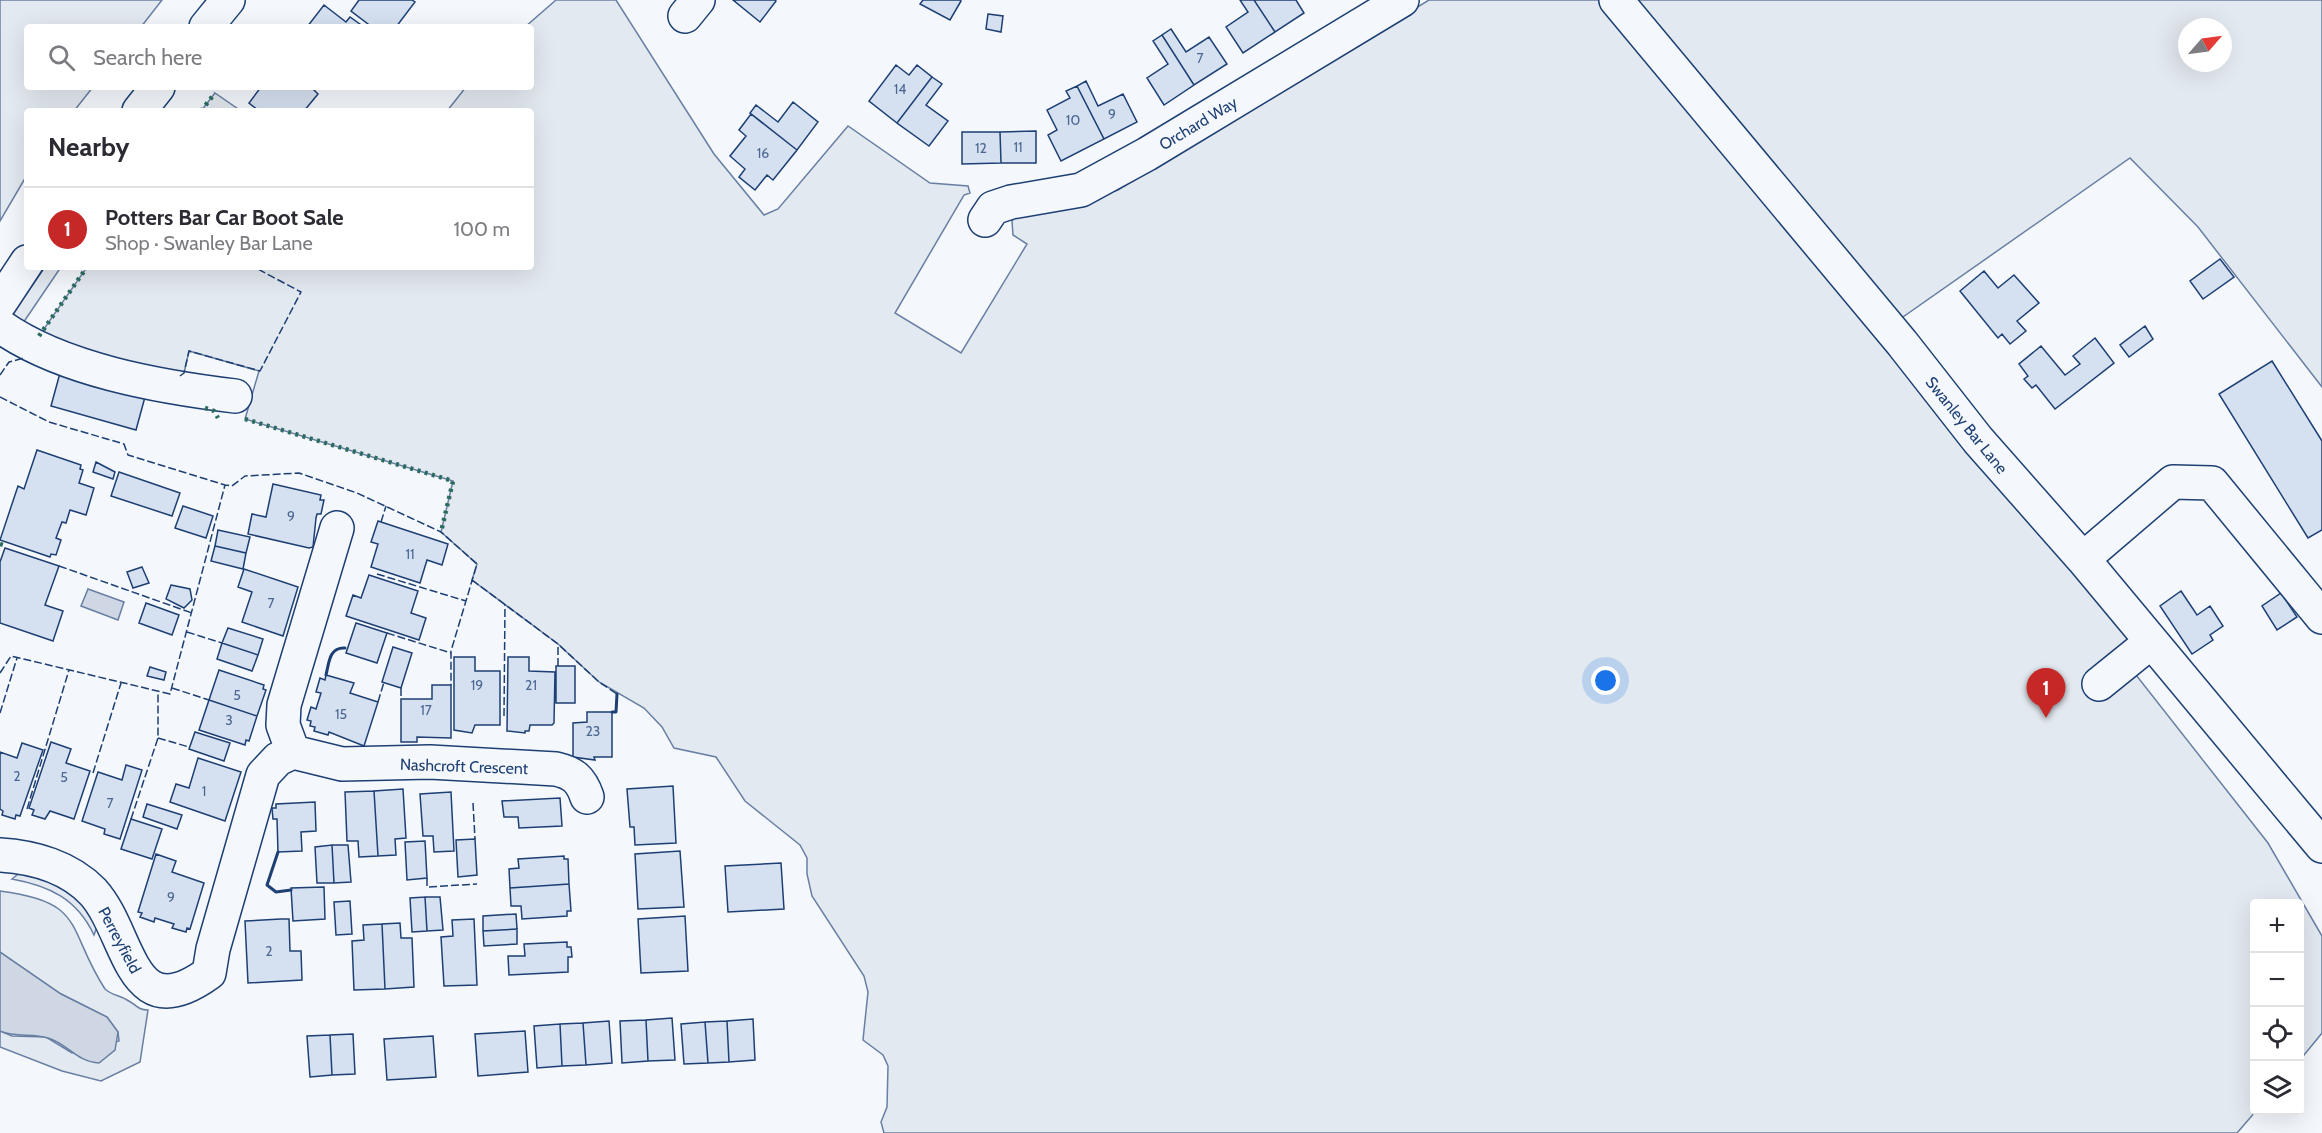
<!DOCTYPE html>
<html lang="en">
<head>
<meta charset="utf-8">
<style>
	body { margin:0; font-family:Cabin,sans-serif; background:#f2f2f3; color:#2b2b33 }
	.controls { position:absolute; right:18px; bottom:18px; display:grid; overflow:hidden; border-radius:6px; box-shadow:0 6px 24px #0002 }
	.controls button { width:54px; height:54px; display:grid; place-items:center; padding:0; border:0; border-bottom:2px solid #e1e1e2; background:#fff; color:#2b2b33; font:30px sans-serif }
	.compass { position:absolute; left:2178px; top:18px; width:54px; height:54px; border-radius:50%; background:#fff; box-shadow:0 6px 24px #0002; rotate:62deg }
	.you { position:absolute; left:1606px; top:681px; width:21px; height:21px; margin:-15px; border:4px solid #fff; border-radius:50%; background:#1a73e8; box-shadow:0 0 0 9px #1a73e833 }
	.badge { display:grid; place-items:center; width:39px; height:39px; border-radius:50%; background:#c62828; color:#fff; font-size:20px; font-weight:700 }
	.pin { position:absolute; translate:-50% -50px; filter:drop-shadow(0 2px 3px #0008) }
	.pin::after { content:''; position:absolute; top:32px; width:21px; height:18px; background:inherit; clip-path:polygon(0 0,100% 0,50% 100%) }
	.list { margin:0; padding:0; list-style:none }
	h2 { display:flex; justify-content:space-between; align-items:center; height:78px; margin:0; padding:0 24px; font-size:26px }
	h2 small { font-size:20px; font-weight:400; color:#7c7c81 }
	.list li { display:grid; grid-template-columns:39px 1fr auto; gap:18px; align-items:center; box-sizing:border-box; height:84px; padding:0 24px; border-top:2px solid #e1e1e2 }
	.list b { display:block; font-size:22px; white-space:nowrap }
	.list p { margin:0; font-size:20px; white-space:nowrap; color:#7c7c81 }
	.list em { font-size:20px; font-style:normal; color:#7c7c81 }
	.icon { flex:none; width:33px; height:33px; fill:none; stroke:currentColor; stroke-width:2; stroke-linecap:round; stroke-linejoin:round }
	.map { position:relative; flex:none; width:2322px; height:1133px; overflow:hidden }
	.search { position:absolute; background:#fff; box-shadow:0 6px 24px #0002; left:24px; top:24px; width:510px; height:66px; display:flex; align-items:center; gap:15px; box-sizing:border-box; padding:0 21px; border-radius:6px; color:#7c7c81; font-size:22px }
	.panel { position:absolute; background:#fff; box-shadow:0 6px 24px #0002; left:24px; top:108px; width:510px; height:162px; border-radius:6px }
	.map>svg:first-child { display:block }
</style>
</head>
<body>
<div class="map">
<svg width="2322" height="1133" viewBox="0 0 2322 1133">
	<rect width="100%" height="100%" fill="#f4f7fb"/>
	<path fill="#e3e9f0" stroke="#687fa3" stroke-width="1.5" fill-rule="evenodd" d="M0 0H162L141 27H27V87H93L74 111H27V175L0 221Z
		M556 0H616L714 154 764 215 778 209 848 126 930 183 968 186 970 193 964 195 895 313 961 353 1027 244 1013 235 1012 221 1017 215 1058 209 1118 190 1429 0H1603L2130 631 2126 646 2110 654 2129 666 2268 843 2322 936V1033L2300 1060V904H2254L2256 1111 2237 1133H884L881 1122 887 1107 888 1066 883 1055 863 1040 868 992 864 976 812 896 807 874V858L800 845 745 801 716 757 674 748 662 727 644 708 599 682 558 644 472 580 477 564 441 532 453 481 245 419 259 371 189 351 184 373 170 381 39 336 87 267H531V111H447L466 87H531V27H525Z
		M1638 0H2322V387L2198 227 2130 158 1900 319ZM2187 27H2223V63H2187Z
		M215 93 241 111H201Z
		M45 267H61L21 326 13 313Z
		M22 871 72 890 98 924 94 935C77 899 50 886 12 879Z
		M0 891C87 902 66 929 105 989 113 996 119 995 127 1000 136 1004 137 1010 148 1010L140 1062 101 1081 62 1071 0 1047V1031L12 1036 46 1037 72 1053 119 1041 118 1032 107 1017 61 994 0 952Z"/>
	<path fill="#cfd7e4" stroke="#687fa3" stroke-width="1.5" d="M88 589 124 602 118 620 81 606Z
		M0 952 61 994 107 1017 118 1032 115 1050 99 1063C77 1062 68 1044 48 1038 32 1033 16 1038 0 1031Z"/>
	<path fill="#d5e0f0" stroke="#1d3f73" stroke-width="1.5" d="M359 0H412L415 2 396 27H372L351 11Z
		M733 0H775L776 1 760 22Z
		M923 0H960L961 1 950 20 920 4Z
		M1240 0H1254L1275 32 1243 53 1226 27 1248 12Z
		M1254 0H1296L1304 13 1275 32Z
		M324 5 346 22 350 17 364 27H307Z
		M988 14 1003 16 1001 32 986 29Z
		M1171 29 1186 52 1209 37 1227 64 1194 85 1162 35Z
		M1162 35 1194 85 1164 105 1147 78 1168 64 1153 41Z
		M896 65 909 75 917 65 932 77 897 123 869 101Z
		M932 77 942 84 926 105 948 121 929 146 897 123Z
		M1086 81 1098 106 1123 94 1137 122 1104 139 1077 86Z
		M1077 86 1104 139 1061 161 1048 135 1057 130 1047 110 1070 98 1066 91Z
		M261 87H311L318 94 304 111H259L249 103Z
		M793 102 818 122 797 150 750 113 756 105 778 122Z
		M751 114 797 150 773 180 767 175 755 190 739 177 745 169 730 156 746 136 739 130Z
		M1036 131V163H1001L1000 132Z
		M962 132H1000L1001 163 962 164Z
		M2220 259 2234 277 2203 299 2190 281Z
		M1984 271 1998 288 2014 275 2039 303 2017 321 2026 331 2010 344 2002 334 1998 338 1960 291Z
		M2145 326 2153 339 2129 357 2120 345Z
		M2095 338 2114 363 2055 409 2036 385 2032 388 2024 379 2028 376 2019 364 2041 346 2065 375 2080 364 2073 356Z
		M2272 361 2322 441V530L2308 538 2219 394Z
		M60 373 145 397 136 430 51 406Z
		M37 450 81 465 80 469 83 470 79 483 94 488 86 515 70 510 66 523 62 522 56 538 61 540 56 555 51 554 50 557 0 540 18 486 24 489Z
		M96 462 115 472 113 479 93 472Z
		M119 472 180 493 172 516 111 496Z
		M273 484 321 495 320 500H324L321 514H317L316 518 313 547 309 548 248 534 252 514 266 517Z
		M183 506 213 516 206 538 175 528Z
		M378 521 448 544 442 565 427 560 420 583 371 567 378 544 371 542Z
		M218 530 250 537 246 553 215 546Z
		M215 546 246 553 243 569 211 561Z
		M5 548 59 566 45 605 63 611 53 641 0 623V562Z
		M142 567 149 583 133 588 127 572Z
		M244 569 298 587 283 636 242 622 252 592 238 587Z
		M369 575 418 591 411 613 426 618 419 640 346 616 353 595 361 598Z
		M171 585 190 589 192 600 184 608 166 599Z
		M2181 591 2197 615 2210 606 2223 626 2210 635 2213 640 2192 654 2160 606Z
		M2281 593 2297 617 2277 630 2262 606Z
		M146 603 179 615 172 635 139 623Z
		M356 623 387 633 377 663 346 653Z
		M228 628 263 639 258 655 222 643Z
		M222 643 258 655 252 671 217 659Z
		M393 647 412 653 401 688 382 682Z
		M454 657H475V671H500V725H475L472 733 454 730Z
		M508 657H529V671L555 672 554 723 552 725H530L529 731H525V733L507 731Z
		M556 666H575V703H556Z
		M150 667 166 672 164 680 147 676Z
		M219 670 264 685 263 689 266 690 257 716 209 700Z
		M326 675 354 683 350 693 378 702 364 746 329 732 328 735 314 731 315 727 310 726 311 721 307 720 311 707 316 709 321 693 316 692 320 678 325 680Z
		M432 685H451V738L417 737V742H401V699H432Z
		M209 700 257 716 249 741 246 740 245 745 199 730Z
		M587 712H612V757H594L595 760 573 757V723L587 722Z
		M195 732 230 743 224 761 189 749Z
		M51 742 71 749 66 763 90 771 74 819 50 811 45 819 32 815 34 810 29 808Z
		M22 743 43 750 20 816 16 815 15 819 2 815 3 811 0 809V752L17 758Z
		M198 758 241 772 225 821 170 802 176 784 189 788Z
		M126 765 142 770 120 839 104 834 105 829 82 821 98 772 122 780Z
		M673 786 676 843 635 845 634 827H630L627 789Z
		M403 789 406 838 395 839 396 855 378 856 374 791Z
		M374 791 378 856 359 857 358 841H347L345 792Z
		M451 792 454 851 434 852 433 836H423L420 794Z
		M560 798 562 826 519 828 518 817H504L502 801Z
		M315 802 316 831 301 832 302 851 278 852 277 819H273L272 808H276V804Z
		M147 804 182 815 177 829 143 817Z
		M131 819 162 829 152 859 121 849Z
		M475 839 477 875 458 877 456 840Z
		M425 841 427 878 407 880 405 842Z
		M332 845H348L351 882 334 883Z
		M332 845 334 883H317L315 847Z
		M680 851 684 907 638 909 635 854Z
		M156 854 176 861 172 872 204 883 190 929 187 928 186 932 172 928 174 924 155 918 154 922 140 917 142 913 138 912Z
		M564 856V859H568L569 884 510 888 509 869 519 868 518 859Z
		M781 863 784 909 728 912 725 866Z
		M569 884 571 911H567V916L522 919 521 906H511L510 888Z
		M324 887 325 919 293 921 291 888Z
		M425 897H440L443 930 427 931Z
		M425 897 427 931 412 932 410 898Z
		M350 901 352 934 336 935 334 902Z
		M516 914 517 929 483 931V916Z
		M685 916 688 971 641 973 638 919Z
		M281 919H289L290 951H301L302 980 248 983 245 921Z
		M474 919 477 985 444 986 441 937 453 936 452 920Z
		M400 923 401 938H412L414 987 385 989 382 924Z
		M382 924 385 989 354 990 352 941 364 940 363 925Z
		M517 929V944L484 946 483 931Z
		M567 942V947H571L572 957H568V972L509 975 508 956H525L524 944Z
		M672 1018 675 1060 648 1061 646 1020Z
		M753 1019 755 1060 729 1062 727 1021Z
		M646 1020 648 1061 622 1063 620 1021Z
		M609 1021 612 1063 586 1065 583 1023Z
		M727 1021 729 1062 708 1063 705 1022Z
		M705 1022 708 1063 684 1064 681 1024Z
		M583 1023 586 1065 562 1066 560 1024Z
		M560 1024 562 1066 537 1068 534 1026Z
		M525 1031 528 1072 478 1076 475 1034Z
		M353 1034 355 1074 332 1075 330 1035Z
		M330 1035 332 1075 310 1077 307 1036Z
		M433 1036 436 1077 387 1080 384 1039Z"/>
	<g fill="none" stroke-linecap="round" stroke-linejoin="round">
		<defs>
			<path id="minor" d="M1616 0 1902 343 1978 440 2083 559 2322 846
				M685 16 698 0
				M206 27 228 0
				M139 111 158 87
				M985 220 993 208 1011 202 1081 190 1147 154 1402 0
				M0 303 27 262
				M0 326C62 370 160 387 235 396
				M2083 559 2173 482 2212 483 2322 617
				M2099 684 2151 642
				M293 752 283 725 284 705 337 528
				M0 855C33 857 69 867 93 892 131 934 129 1031 209 973L213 949 263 775 278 759 293 752 342 764 430 762 556 769C573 773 581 779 587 797"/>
		</defs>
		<use href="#minor" stroke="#1d3f73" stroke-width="36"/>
		<use href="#minor" stroke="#f4f7fb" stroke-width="33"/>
		<path stroke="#2c6c60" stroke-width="4.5" stroke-dasharray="3 4.5" stroke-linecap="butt" d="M201 111 215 93
			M39 336 87 267
			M205 408 214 411 218 418
			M245 419 453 481 441 532
			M0 544 3 545"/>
		<path stroke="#1d3f73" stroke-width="1.5" stroke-dasharray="8 3" stroke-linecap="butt" d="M0 375 9 362 24 358
			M180 376 184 373 189 351 260 371 301 292 254 267
			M0 397 49 422 124 444 128 455 225 485
			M381 522 386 506
			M59 566 192 613
			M377 574 466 601
			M472 580 558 644 599 682 617 694
			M187 632 222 643
			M387 633 451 653
			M558 666V644
			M0 673 11 656 170 694 225 485 232 486 245 476 299 473 357 493 441 532 477 564 451 651V685
			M172 688 209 700
			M401 688V699
			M378 702 384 682
			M0 713 17 658
			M504 716 505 604
			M158 738 189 747
			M93 773 121 683
			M473 803 475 839
			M27 809 69 670
			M131 819 158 738V691
			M427 878V887L477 884"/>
		<path stroke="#1d3f73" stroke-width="3" d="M326 675C329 663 329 647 345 648
			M612 712H616L617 694
			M278 852 267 885 276 892 291 890"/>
	</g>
	<g text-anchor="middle" stroke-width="4.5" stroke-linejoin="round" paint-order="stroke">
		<g font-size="14" fill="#4b6792">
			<text x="1200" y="63">7</text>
			<text x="900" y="94">14</text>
			<text x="1112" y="119">9</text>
			<text x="1073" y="125">10</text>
			<text x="1018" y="152">11</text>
			<text x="981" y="153">12</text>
			<text x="763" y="158">16</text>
			<text x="291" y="521">9</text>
			<text x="410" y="559">11</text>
			<text x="271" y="608">7</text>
			<text x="477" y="690">19</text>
			<text x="531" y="690">21</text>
			<text x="237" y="700">5</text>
			<text x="426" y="715">17</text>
			<text x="341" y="719">15</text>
			<text x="229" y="725">3</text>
			<text x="593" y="736">23</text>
			<text x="17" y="781">2</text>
			<text x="64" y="782">5</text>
			<text x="204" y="796">1</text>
			<text x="110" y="808">7</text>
			<text x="171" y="902">9</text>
			<text x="269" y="956">2</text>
		</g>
		<g font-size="16" fill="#1d3f73" stroke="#f4f7fb">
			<text transform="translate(1198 123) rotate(-31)" y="6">Orchard Way</text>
			<text transform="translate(1967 425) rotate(51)" y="6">Swanley Bar Lane</text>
			<text transform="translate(464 766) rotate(2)" y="6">Nashcroft Crescent</text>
			<text transform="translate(120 940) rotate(62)" y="6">Perreyfield</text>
		</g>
	</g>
</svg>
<div class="controls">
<button>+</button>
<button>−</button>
<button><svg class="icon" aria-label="locate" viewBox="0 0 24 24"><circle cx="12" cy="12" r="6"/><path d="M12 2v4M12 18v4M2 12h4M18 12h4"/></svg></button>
<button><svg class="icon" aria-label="layers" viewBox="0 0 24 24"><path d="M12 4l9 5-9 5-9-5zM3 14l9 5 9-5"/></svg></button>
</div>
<svg class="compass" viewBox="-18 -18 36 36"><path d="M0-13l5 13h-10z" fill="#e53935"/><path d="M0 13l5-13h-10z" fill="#7c7c81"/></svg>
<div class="you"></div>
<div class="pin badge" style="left:2046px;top:718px">1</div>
<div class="search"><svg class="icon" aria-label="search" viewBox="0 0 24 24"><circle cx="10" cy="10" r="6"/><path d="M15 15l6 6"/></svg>Search here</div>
<section class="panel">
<h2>Nearby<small></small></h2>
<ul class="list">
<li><span class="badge">1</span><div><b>Potters Bar Car Boot Sale</b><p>Shop · Swanley Bar Lane</p></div><em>100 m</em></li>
</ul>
</section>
</div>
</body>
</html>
